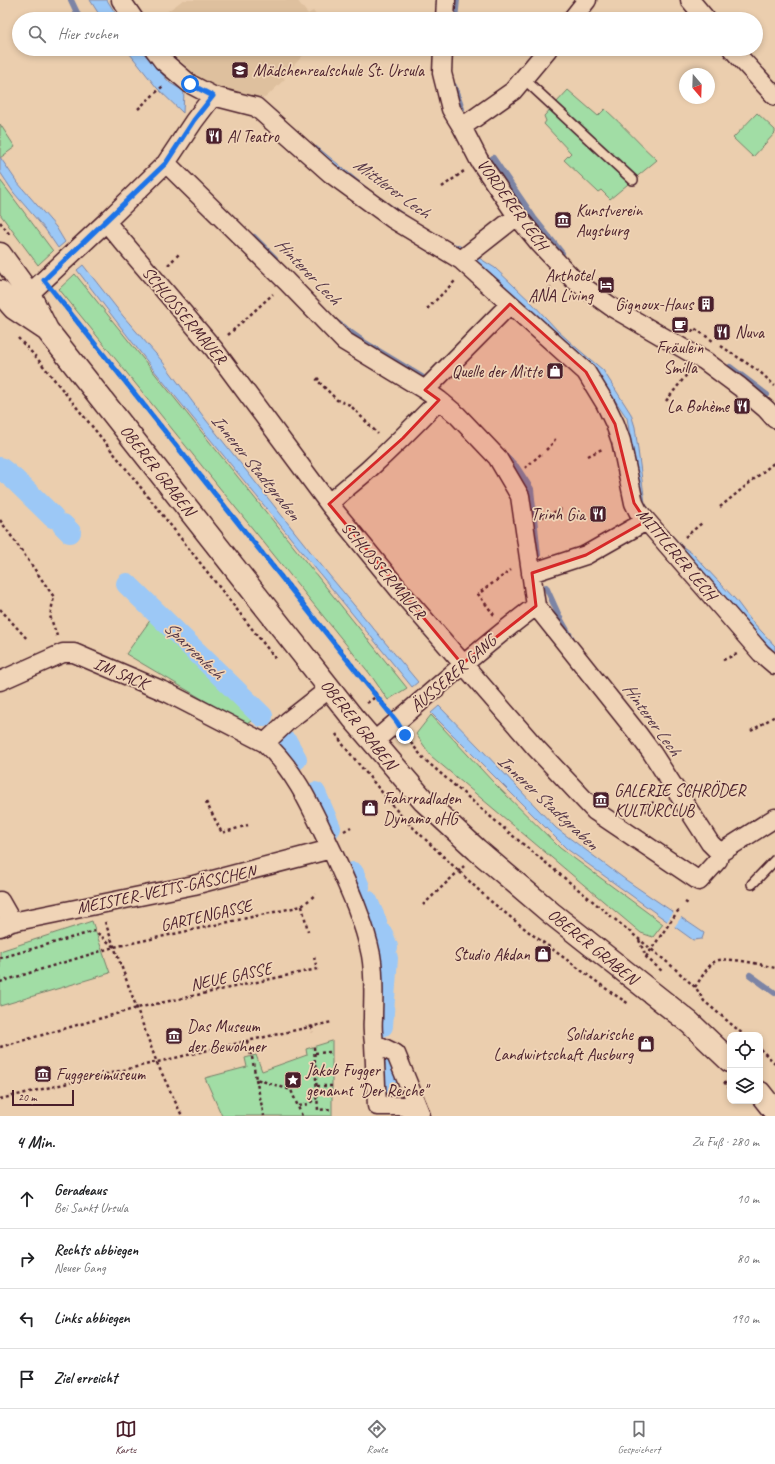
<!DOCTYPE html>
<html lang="de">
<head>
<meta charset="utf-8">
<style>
	body { margin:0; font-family:Caveat,sans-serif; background:#f2f2f2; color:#202124 }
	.controls { position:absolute; right:12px; bottom:12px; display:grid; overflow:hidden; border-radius:8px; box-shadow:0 2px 6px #0003 }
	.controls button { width:36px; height:36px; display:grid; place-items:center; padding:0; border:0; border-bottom:1px solid #e0e0e0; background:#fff; color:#202124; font:20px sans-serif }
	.compass { position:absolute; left:679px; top:68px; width:36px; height:36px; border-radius:50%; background:#fff; box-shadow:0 2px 6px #0003; rotate:161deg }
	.scale { position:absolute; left:12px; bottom:10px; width:62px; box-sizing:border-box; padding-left:4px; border:2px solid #4a1f2b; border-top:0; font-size:11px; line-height:14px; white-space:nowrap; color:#4a1f2b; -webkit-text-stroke:3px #f0d4b7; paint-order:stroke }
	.stop { position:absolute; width:12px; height:12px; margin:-9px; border:3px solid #1a73e8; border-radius:50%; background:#fff }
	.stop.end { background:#1a73e8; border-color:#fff; box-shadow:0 1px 4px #0008 }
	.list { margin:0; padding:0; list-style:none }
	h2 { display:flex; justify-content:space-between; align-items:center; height:52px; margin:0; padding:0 16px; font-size:17px }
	h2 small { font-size:13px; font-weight:400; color:#757577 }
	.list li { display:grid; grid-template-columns:26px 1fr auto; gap:12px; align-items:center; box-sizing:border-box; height:60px; padding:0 16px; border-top:1px solid #e0e0e0 }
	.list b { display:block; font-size:15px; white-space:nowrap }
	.list p { margin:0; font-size:13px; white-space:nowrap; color:#757577 }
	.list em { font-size:13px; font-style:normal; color:#757577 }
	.icon { flex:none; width:22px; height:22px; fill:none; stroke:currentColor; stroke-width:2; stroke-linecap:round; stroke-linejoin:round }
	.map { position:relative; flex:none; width:775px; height:1116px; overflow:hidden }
	.search { position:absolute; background:#fff; box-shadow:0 2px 6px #0003; left:12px; right:12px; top:12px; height:44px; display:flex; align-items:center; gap:10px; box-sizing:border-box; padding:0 14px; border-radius:22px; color:#757577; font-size:15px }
	.sheet { height:292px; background:#fff }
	nav { display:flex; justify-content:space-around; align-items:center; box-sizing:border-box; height:56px; border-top:1px solid #e0e0e0; background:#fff; font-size:11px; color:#757577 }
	nav a { display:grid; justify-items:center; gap:2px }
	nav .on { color:#4a1f2b }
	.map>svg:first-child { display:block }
</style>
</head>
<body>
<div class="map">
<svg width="775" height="1116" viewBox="0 0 775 1116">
	<rect width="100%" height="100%" fill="#ebceae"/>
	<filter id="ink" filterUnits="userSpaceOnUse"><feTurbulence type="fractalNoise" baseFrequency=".025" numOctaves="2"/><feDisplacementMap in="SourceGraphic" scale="8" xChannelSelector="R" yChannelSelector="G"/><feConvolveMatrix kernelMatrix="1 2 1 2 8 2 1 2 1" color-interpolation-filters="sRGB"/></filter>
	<g filter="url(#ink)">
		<path fill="#dec09e" d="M183 0H297L308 14 313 11 319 19H157Z
			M168 49H309L283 77 285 79 265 98 228 91 202 81Z"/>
		<path fill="#a1dda5" stroke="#767e68" d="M568 90 598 116 605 109C623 125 639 144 657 160L610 199 601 190 598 192 564 160 571 153 544 124 546 121 544 116Z
			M757 113 775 130V133L753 157 733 138Z
			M0 124 15 147 0 158Z
			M0 180 53 251 38 265 0 214Z
			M75 274 407 688 388 700 370 674 59 289Z
			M151 619 256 717 246 725 126 654Z
			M431 715 493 782 560 848 663 924 653 937 641 933 431 756 416 734Z
			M92 921 110 973 0 1006V951Z
			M332 1041V1116H222L205 1078 247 1067 245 1058 256 1055 262 1071 307 1055 306 1049Z"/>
		<path fill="#9cc8f6" stroke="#7b84a5" d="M90 0H107L119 19H102Z
			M126 49H140L170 83 184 91 183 113 157 88Z
			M316 146 371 191 437 237 460 246 495 268 533 304 558 331 578 349 603 370 631 414 635 427 645 503 653 515 659 521 682 546 693 554 704 566 735 599 750 619 775 646V653L686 559 642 508 627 418 597 374 353 185 316 151Z
			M0 157 17 182 56 227 65 242 58 248 45 229 14 193 0 172Z
			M83 265 123 316 162 361 206 420 329 575 418 682 412 687 153 369 77 270Z
			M439 706 481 749 556 828 626 880 704 933 702 939 693 940 567 849 431 713Z"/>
		<path fill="#ebceae" d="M675 910 682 916 673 929 666 923Z"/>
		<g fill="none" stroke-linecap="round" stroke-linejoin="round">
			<path stroke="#7b84a5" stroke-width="6" d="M71 0 80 19
				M455 19 457 0
				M454 86 462 109
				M493 158 534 218 562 253
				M254 237 275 258
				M336 322 364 342 422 377
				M730 367 767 395
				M502 452 516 466 531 489 538 555
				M546 587 560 618 572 639
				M750 975 775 993"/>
			<path stroke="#9cc8f6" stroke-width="22" d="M0 468 14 479 53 517
				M63 525 70 532
				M127 584 262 716
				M287 743 296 759
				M315 793 330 828
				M353 873 359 887
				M367 901 376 922
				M382 934 387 947
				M382 1026 387 958
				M384 1067 386 1099"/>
			<defs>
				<path id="service" d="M524 79 633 180
					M752 884 775 860"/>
				<path id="minor" d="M121 0 134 19
					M690 0 706 19
					M445 19 446 0
					M572 19 587 0
					M154 49 163 61 190 84 213 96 256 107 330 173 393 219 461 260 586 372 605 403 615 424 621 441 634 503 638 511 761 653 775 665
					M443 49 442 73 451 109 462 127 479 160 517 216 540 244 574 280 613 308 705 361 740 387 766 409 775 419
					M732 49 775 96
					M462 127 513 91 548 49
					M166 163 286 281 344 341 425 390 439 400 457 415 497 457 520 496 536 606 638 734 652 753 710 843 719 852
					M106 222 214 349 329 504 405 597 536 748 595 811 699 881 718 860 719 852
					M461 260 517 216
					M29 294 106 222 166 163 194 121 213 96
					M425 390 510 304
					M329 504C341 491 356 481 369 469 393 447 416 424 439 400
					M531 573 586 555 646 521
					M0 681 63 653H74L168 693 265 743C298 773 314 814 333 853 348 886 364 920 371 955 375 977 373 998 373 1019 372 1027 373 1035 374 1043L396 1054 420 1113 403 1106H377L374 1043
					M373 742C427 697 479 648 536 606
					M265 743 288 721 330 688
					M719 852 723 851 775 818
					M0 901 12 922
					M0 927 12 922 194 885 331 849"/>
				<path id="tertiary" d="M0 254 29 294 47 330 353 718 424 801 477 850 551 913 690 1023 730 1061
					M0 292 14 308 47 330
					M760 1093 775 1112"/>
			</defs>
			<use href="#service" stroke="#4a1f2b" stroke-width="12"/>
			<use href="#minor" stroke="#4a1f2b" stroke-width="21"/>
			<use href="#tertiary" stroke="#4a1f2b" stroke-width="25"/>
			<path stroke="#4a1f2b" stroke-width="2.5" stroke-dasharray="3 3" stroke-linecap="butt" d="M138 109 163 86
				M442 187 464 171
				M0 222 10 235
				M168 265 180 253
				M55 294 386 707
				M534 300 553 286
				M427 309 455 281
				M692 332 694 328 713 341
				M228 335 273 294
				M18 338 36 357 120 461 275 658
				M721 346 760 372 775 386
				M319 378 317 380 337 400 350 405 378 434
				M666 401 688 373
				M546 450 553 443 556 437
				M588 456 602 449
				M525 468 541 454
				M720 507 775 462
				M542 517 562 509
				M0 520 54 597 50 616 57 636
				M685 537 702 523
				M0 609 28 640
				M494 615 478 594 511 570
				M723 660 737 654
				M367 703 377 696
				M751 731 775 716
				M336 734 344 746 403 818 488 899 529 932 612 993 629 1004
				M407 738 424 759 507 831 673 967 696 988 704 1001 744 1035
				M206 802 222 833 248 825
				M647 812 645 808 655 801
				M344 831 351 827
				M685 902 690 905
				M423 905 464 866
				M302 906 308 931
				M105 922 157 1063 182 1116
				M639 940 646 957 663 972
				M646 957 680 908
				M0 958 95 931 114 947
				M0 982 114 947 302 906 316 894
				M695 987C701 979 706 968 714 962 723 955 764 965 775 968
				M312 1026 313 1032
				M247 1041 251 1055
				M0 1047 137 1008 317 969 314 957
				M314 1047 318 1110 332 1109
				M760 1049 775 1063
				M315 1053 332 1052
				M252 1057 256 1079 291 1090 302 1116
				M256 1079 264 1116
				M724 1082 730 1089
				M317 1086H332
				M0 1099 247 1041 332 1022
				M299 1106 308 1104 317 1098"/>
			<use href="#service" stroke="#f0d4b7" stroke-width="9"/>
			<use href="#minor" stroke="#f0d4b7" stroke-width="18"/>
			<use href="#tertiary" stroke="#f0d4b7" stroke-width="22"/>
		</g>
	</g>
	<g fill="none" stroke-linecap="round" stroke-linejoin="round" filter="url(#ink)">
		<path stroke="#1a73e8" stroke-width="5" d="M190 84 213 96 194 120 166 163 44 280 397 722 405 735"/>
	</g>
	<path fill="#d62828" fill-opacity="0.2" stroke="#d62828" stroke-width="3" stroke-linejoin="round" d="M510 304 586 372 615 424 634 503 646 521 586 555 532 573 536 606 462 664 329 504 403 438 439 400 425 390Z"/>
	<defs>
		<symbol id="school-square" viewBox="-11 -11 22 22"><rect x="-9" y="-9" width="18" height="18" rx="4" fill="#4a1f2b" stroke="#f0d4b7"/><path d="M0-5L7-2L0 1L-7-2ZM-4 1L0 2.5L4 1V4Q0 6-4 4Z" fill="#fff"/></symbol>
		<symbol id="restaurant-square" viewBox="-11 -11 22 22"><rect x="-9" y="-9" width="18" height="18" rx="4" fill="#4a1f2b" stroke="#f0d4b7"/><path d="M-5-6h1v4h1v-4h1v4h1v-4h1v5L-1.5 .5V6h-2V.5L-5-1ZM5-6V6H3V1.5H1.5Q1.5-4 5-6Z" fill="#fff"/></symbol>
		<symbol id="museum-square" viewBox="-11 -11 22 22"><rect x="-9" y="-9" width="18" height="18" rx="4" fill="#4a1f2b" stroke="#f0d4b7"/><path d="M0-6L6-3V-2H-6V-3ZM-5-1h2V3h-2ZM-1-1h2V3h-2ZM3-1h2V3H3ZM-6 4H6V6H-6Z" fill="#fff"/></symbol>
		<symbol id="hotel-square" viewBox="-11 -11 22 22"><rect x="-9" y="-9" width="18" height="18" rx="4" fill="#4a1f2b" stroke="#f0d4b7"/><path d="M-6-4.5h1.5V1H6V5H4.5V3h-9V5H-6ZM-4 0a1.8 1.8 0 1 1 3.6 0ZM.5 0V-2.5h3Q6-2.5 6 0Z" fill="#fff"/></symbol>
		<symbol id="building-square" viewBox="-11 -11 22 22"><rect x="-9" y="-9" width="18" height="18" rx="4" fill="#4a1f2b" stroke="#f0d4b7"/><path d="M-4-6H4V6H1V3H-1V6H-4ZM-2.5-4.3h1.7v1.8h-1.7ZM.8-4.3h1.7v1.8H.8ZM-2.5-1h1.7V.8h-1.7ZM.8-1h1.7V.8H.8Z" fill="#fff"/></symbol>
		<symbol id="cafe-square" viewBox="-11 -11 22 22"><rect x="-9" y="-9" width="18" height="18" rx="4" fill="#4a1f2b" stroke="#f0d4b7"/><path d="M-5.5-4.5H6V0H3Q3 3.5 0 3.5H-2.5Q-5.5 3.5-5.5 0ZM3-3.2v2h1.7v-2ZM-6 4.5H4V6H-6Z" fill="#fff"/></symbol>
		<symbol id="shop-square" viewBox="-11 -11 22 22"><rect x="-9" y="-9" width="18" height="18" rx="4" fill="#4a1f2b" stroke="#f0d4b7"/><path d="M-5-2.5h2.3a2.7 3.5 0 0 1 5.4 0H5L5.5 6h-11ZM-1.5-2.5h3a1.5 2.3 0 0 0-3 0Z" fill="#fff"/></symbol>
		<symbol id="sight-square" viewBox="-11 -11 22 22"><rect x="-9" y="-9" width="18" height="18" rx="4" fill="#4a1f2b" stroke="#f0d4b7"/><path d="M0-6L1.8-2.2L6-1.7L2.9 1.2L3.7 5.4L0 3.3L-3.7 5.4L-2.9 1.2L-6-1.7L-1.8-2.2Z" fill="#fff"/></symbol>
	</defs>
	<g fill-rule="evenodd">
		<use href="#school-square" x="230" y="60" width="20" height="20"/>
		<use href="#restaurant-square" x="204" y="126" width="20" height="20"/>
		<use href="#museum-square" x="553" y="210" width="20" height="20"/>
		<use href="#hotel-square" x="596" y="275" width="20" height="20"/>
		<use href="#building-square" x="696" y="294" width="20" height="20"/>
		<use href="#cafe-square" x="670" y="315" width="20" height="20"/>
		<use href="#restaurant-square" x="712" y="322" width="20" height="20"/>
		<use href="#shop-square" x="545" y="361" width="20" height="20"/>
		<use href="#restaurant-square" x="732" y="396" width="20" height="20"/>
		<use href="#restaurant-square" x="588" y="504" width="20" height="20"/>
		<use href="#museum-square" x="591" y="790" width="20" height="20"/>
		<use href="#shop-square" x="360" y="798" width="20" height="20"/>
		<use href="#shop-square" x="533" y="944" width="20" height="20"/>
		<use href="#museum-square" x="164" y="1026" width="20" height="20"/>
		<use href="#shop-square" x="636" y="1034" width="20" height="20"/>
		<use href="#museum-square" x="33" y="1064" width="20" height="20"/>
		<use href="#sight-square" x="283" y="1070" width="20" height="20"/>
	</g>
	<g text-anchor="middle" stroke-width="3.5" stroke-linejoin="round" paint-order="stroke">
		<g font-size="17" fill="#4a1f2b" stroke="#f0d4b7" text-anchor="start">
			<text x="253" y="76">Mädchenrealschule St. Ursula</text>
			<text x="227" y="142">Al Teatro</text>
			<text x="576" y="216">Kunstverein<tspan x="576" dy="20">Augsburg</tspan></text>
			<text x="593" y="281" text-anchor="end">Arthotel<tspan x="593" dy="20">ANA Living</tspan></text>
			<text x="693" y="310" text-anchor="end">Gignoux-Haus</text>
			<text x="735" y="338">Nuva</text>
			<text x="680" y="353" text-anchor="middle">Fräulein<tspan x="680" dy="20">Smilla</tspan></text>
			<text x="542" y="377" text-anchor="end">Quelle der Mitte</text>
			<text x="729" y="412" text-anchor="end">La Bohème</text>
			<text x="585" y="520" text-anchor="end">Trinh Gia</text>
			<text x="614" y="796">GALERIE SCHRÖDER<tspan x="614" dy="20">KULTURCLUB</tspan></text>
			<text x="383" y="804">Fahrradladen<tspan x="383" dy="20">Dynamo oHG</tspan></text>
			<text x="530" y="960" text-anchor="end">Studio Akdan</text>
			<text x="187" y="1032">Das Museum<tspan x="187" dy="20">der Bewohner</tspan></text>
			<text x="633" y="1040" text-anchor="end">Solidarische<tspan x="633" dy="20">Landwirtschaft Ausburg</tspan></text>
			<text x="306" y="1076">Jakob Fugger<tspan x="306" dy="20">genannt "Der Reiche"</tspan></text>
			<text x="56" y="1080">Fuggereimuseum</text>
		</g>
		<g font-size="17" fill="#4a1f2b" stroke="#f0d4b7">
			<text transform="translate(513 204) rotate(54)" y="6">VORDERER LECH</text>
			<text transform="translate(185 315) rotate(50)" y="6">SCHLOSSERMAUER</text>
			<text transform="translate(158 470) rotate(52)" y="6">OBERER GRABEN</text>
			<text transform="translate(677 554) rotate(50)" y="6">MITTLERER LECH</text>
			<text transform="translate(384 570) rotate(50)" y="6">SCHLOSSERMAUER</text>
			<text transform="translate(121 673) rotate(23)" y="6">IM SACK</text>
			<text transform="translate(453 673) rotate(-41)" y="6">ÄUSSERER GANG</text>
			<text transform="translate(359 724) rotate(51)" y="6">OBERER GRABEN</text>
			<text transform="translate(166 889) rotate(-12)" y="6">MEISTER-VEITS-GÄSSCHEN</text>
			<text transform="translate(206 915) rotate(-13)" y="6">GARTENGASSE</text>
			<text transform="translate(593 946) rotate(39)" y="6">OBERER GRABEN</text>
			<text transform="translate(231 976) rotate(-12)" y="6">NEUE GASSE</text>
		</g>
		<g font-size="18" font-style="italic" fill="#563849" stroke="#f0d4b7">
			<text transform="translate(392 188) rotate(36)" y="6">Mittlerer Lech</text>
			<text transform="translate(308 271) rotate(46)" y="6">Hinterer Lech</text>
			<text transform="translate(256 467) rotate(51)" y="6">Innerer Stadtgraben</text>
			<text transform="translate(194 650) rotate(44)" y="6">Sparrenlech</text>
			<text transform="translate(652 719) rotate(54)" y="6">Hinterer Lech</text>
			<text transform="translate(548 802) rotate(43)" y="6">Innerer Stadtgraben</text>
		</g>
	</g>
</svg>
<div class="controls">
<button><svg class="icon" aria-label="locate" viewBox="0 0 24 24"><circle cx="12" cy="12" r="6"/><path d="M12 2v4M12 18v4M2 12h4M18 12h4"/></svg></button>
<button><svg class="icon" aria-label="layers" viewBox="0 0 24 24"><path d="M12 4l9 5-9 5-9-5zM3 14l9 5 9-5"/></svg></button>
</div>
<svg class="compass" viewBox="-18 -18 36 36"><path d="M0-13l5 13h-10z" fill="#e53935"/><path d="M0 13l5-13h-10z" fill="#757577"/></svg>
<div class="scale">20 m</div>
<div class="stop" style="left:190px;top:84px"></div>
<div class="stop end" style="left:405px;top:735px"></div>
<div class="search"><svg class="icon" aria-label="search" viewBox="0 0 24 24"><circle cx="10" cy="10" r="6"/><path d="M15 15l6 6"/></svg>Hier suchen</div>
</div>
<section class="sheet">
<h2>4 Min.<small>Zu Fuß · 280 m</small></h2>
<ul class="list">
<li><svg class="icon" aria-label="ahead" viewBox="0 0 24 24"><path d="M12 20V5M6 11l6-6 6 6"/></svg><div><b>Geradeaus</b><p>Bei Sankt Ursula</p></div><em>10 m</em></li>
<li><svg class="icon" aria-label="right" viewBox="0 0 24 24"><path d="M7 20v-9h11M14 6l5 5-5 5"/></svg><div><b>Rechts abbiegen</b><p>Neuer Gang</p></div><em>80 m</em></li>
<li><svg class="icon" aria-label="left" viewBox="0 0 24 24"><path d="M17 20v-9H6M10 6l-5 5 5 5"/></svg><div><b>Links abbiegen</b></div><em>190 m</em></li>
<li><svg class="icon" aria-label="arrive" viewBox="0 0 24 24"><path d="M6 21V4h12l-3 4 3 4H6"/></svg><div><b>Ziel erreicht</b></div></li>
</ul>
</section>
<nav>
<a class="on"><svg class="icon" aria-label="map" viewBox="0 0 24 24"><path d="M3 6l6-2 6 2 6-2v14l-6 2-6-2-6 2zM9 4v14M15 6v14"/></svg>Karte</a>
<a><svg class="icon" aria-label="directions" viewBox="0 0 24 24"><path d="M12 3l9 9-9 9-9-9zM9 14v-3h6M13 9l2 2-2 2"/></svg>Route</a>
<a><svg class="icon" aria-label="saved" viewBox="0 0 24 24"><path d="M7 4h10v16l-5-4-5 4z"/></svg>Gespeichert</a>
</nav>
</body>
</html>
